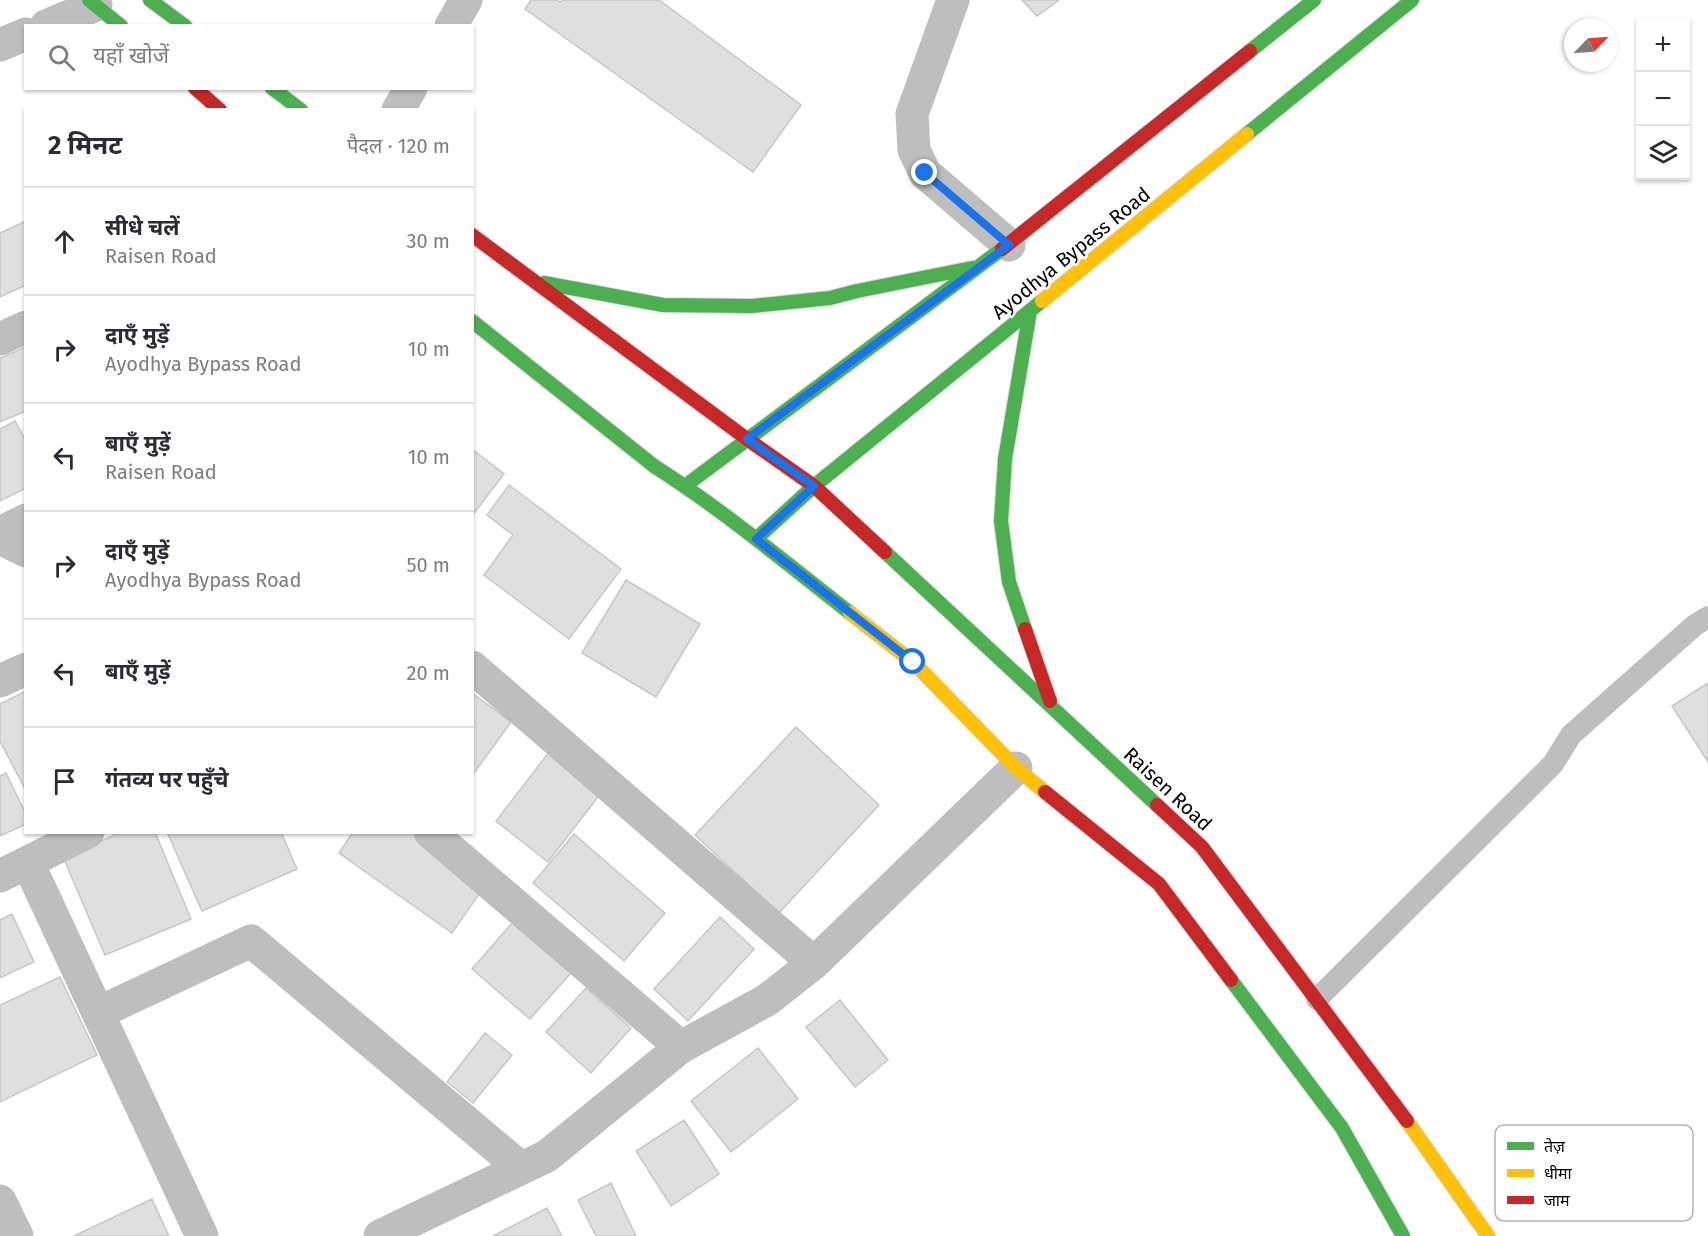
<!DOCTYPE html>
<html lang="hi">
<head>
<meta charset="utf-8">
<style>
	body { margin:0; font-family:"Fira Sans","Noto Sans Devanagari",sans-serif; background:#f7f7f7; color:#2b2b33 }
	.controls { position:absolute; right:18px; top:18px; display:grid; overflow:hidden; border-radius:0px; box-shadow:0 2px 4px #0004 }
	.controls button { width:54px; height:54px; display:grid; place-items:center; padding:0; border:0; border-bottom:2px solid #e1e1e2; background:#fff; color:#2b2b33; font:30px sans-serif }
	.compass { position:absolute; left:1564px; top:18px; width:54px; height:54px; border-radius:50%; background:#fff; box-shadow:0 2px 4px #0004; rotate:65deg }
	.stop { position:absolute; width:18px; height:18px; margin:-14px; border:4px solid #1a73e8; border-radius:50%; background:#fff }
	.stop.end { background:#1a73e8; border-color:#fff; box-shadow:0 2px 6px #0008 }
	.list { margin:0; padding:0; list-style:none }
	h2 { display:flex; justify-content:space-between; align-items:center; height:78px; margin:0; padding:0 24px; font-size:26px }
	h2 small { font-size:20px; font-weight:400; color:#7c7c81 }
	.list li { display:grid; grid-template-columns:39px 1fr auto; gap:18px; align-items:center; box-sizing:border-box; height:108px; padding:0 24px; border-top:2px solid #e1e1e2 }
	.list b { display:block; font-size:22px; white-space:nowrap }
	.list p { margin:0; font-size:20px; white-space:nowrap; color:#7c7c81 }
	.list em { font-size:20px; font-style:normal; color:#7c7c81 }
	.icon { flex:none; width:33px; height:33px; fill:none; stroke:currentColor; stroke-width:2; stroke-linecap:round; stroke-linejoin:round }
	.map { position:relative; flex:none; width:1708px; height:1236px; overflow:hidden }
	.search { position:absolute; background:#fff; box-shadow:0 2px 4px #0004; left:24px; top:24px; width:450px; height:66px; display:flex; align-items:center; gap:15px; box-sizing:border-box; padding:0 21px; border-radius:0px; color:#7c7c81; font-size:22px }
	.panel { position:absolute; background:#fff; box-shadow:0 2px 4px #0004; left:24px; top:108px; width:450px; height:726px; border-radius:0px }
	.map>svg:first-child { display:block }
</style>
</head>
<body>
<div class="map">
<svg width="1708" height="1236" viewBox="0 0 1708 1236">
	<rect width="100%" height="100%" fill="#fff"/>
	<path fill="#dfdfdf" stroke="#c7c7c7" stroke-width="1.5" d="M531 0H557L560 2 563 0H659L801 105 753 172 525 9Z
		M1022 0H1059L1037 16Z
		M26 221V285L0 297V233Z
		M26 347V411L0 422V358Z
		M15 421 26 441V488L0 501V429Z
		M472 449 504 474 472 516Z
		M509 485 621 569 569 639 484 575 513 535 487 515Z
		M626 580 700 624 656 697 582 653Z
		M1708 683V762L1672 706Z
		M26 691V791L0 741V704Z
		M472 693 511 722 472 776Z
		M796 727 879 805 779 913 695 835Z
		M553 747 605 788 548 862 496 821Z
		M6 773 26 814V824L0 836V776Z
		M122 832H155L191 919 105 955 63 857Z
		M167 832H281L297 869 202 911Z
		M353 832H413L486 884 452 933 339 853Z
		M574 834 665 913 624 961 533 883Z
		M12 914 34 962 0 978V920Z
		M720 917 754 949 688 1021 654 989Z
		M513 922 571 973 530 1019 472 969Z
		M60 977 97 1055 0 1102V1005Z
		M586 988 631 1028 591 1073 546 1032Z
		M840 1000 888 1060 855 1087 806 1027Z
		M485 1033 512 1055 473 1103 447 1082Z
		M758 1048 798 1099 731 1152 691 1101Z
		M684 1120 719 1174 671 1206 636 1151Z
		M611 1183 636 1236H596L578 1200Z
		M152 1199 169 1236H74Z
		M547 1208 562 1236H493Z"/>
	<g fill="none" stroke-linecap="round" stroke-linejoin="round">
		<defs>
			<path id="fast" d="M89 0 121 26
				M150 0 185 26
				M1250 51 1314 0
				M272 88 301 110
				M1247 134 1412 0
				M544 283 663 305 752 306 830 298 857 291 972 268
				M472 321 654 466C723 510 786 563 850 613
				M685 486 1002 249
				M756 539 814 486 1042 301
				M885 552 1157 805
				M1025 629 1009 582 1001 521 1005 459 1030 311
				M1231 980 1342 1128 1403 1236"/>
			<path id="slow" d="M1042 301 1247 134
				M850 613 913 662 1016 768 1045 792
				M1407 1121 1488 1236"/>
			<path id="jam" d="M195 88 220 110
				M472 235 747 439 814 486 885 552
				M1002 249 1250 51
				M1025 629 1050 701
				M1045 792 1159 884 1231 980
				M1157 805 1202 847 1407 1121"/>
		</defs>
		<use href="#fast" stroke="#dbdbdb" stroke-width="16"/>
		<use href="#slow" stroke="#dbdbdb" stroke-width="16"/>
		<use href="#jam" stroke="#dbdbdb" stroke-width="16"/>
		<path stroke="#bebebe" stroke-width="22" d="M1317 999 1553 764 1571 735 1695 625 1708 617"/>
		<path stroke="#bebebe" stroke-width="33" d="M953 0 912 114 914 150 925 173 1009 245
			M46 26 96 5
			M451 26 466 0
			M0 45 26 34
			M398 110 411 88
			M0 339 26 327
			M0 533 26 520
			M0 538 26 551
			M472 667 814 963
			M0 681 26 669
			M430 832 681 1047
			M28 863 202 1236
			M0 876 88 832
			M98 1013 251 941 521 1168
			M0 1201 17 1236
			M380 1236 547 1156 681 1047 767 1000 814 963 1016 768"/>
		<use href="#fast" stroke="#4caf50" stroke-width="14"/>
		<use href="#slow" stroke="#ffc107" stroke-width="14"/>
		<use href="#jam" stroke="#c62828" stroke-width="14"/>
	</g>
	<g fill="none" stroke-linecap="round" stroke-linejoin="round">
		<path stroke="#1a73e8" stroke-width="8" d="M913 662 756 539 814 486 747 439 1009 245 925 173"/>
	</g>
	<g text-anchor="middle" stroke-width="5" stroke-linejoin="round" paint-order="stroke">
		<g font-size="20" fill="#000" stroke="#fff">
			<text transform="translate(1071 253) rotate(-39)" y="7">Ayodhya Bypass Road</text>
			<text transform="translate(1168 789) rotate(43)" y="7">Raisen Road</text>
		</g>
	</g>
	<rect x="1495" y="1125" width="198" height="96" rx="9" fill="#fff" stroke="#b2b2b2" stroke-width="1.5"/>
	<rect x="1507" y="1142" width="27" height="8" fill="#4caf50"/>
	<rect x="1507" y="1169" width="27" height="8" fill="#ffc107"/>
	<rect x="1507" y="1196" width="27" height="8" fill="#c62828"/>
	<g font-size="16" fill="#000">
		<text x="1544" y="1152">तेज़</text>
		<text x="1544" y="1179">धीमा</text>
		<text x="1544" y="1206">जाम</text>
	</g>
</svg>
<div class="controls">
<button>+</button>
<button>−</button>
<button><svg class="icon" aria-label="layers" viewBox="0 0 24 24"><path d="M12 4l9 5-9 5-9-5zM3 14l9 5 9-5"/></svg></button>
</div>
<svg class="compass" viewBox="-18 -18 36 36"><path d="M0-13l5 13h-10z" fill="#e53935"/><path d="M0 13l5-13h-10z" fill="#7c7c81"/></svg>
<div class="stop" style="left:913px;top:662px"></div>
<div class="stop end" style="left:925px;top:173px"></div>
<div class="search"><svg class="icon" aria-label="search" viewBox="0 0 24 24"><circle cx="10" cy="10" r="6"/><path d="M15 15l6 6"/></svg>यहाँ खोजें</div>
<section class="panel">
<h2>2 मिनट<small>पैदल · 120 m</small></h2>
<ul class="list">
<li><svg class="icon" aria-label="ahead" viewBox="0 0 24 24"><path d="M12 20V5M6 11l6-6 6 6"/></svg><div><b>सीधे चलें</b><p>Raisen Road</p></div><em>30 m</em></li>
<li><svg class="icon" aria-label="right" viewBox="0 0 24 24"><path d="M7 20v-9h11M14 6l5 5-5 5"/></svg><div><b>दाएँ मुड़ें</b><p>Ayodhya Bypass Road</p></div><em>10 m</em></li>
<li><svg class="icon" aria-label="left" viewBox="0 0 24 24"><path d="M17 20v-9H6M10 6l-5 5 5 5"/></svg><div><b>बाएँ मुड़ें</b><p>Raisen Road</p></div><em>10 m</em></li>
<li><svg class="icon" aria-label="right" viewBox="0 0 24 24"><path d="M7 20v-9h11M14 6l5 5-5 5"/></svg><div><b>दाएँ मुड़ें</b><p>Ayodhya Bypass Road</p></div><em>50 m</em></li>
<li><svg class="icon" aria-label="left" viewBox="0 0 24 24"><path d="M17 20v-9H6M10 6l-5 5 5 5"/></svg><div><b>बाएँ मुड़ें</b></div><em>20 m</em></li>
<li><svg class="icon" aria-label="arrive" viewBox="0 0 24 24"><path d="M6 21V4h12l-3 4 3 4H6"/></svg><div><b>गंतव्य पर पहुँचे</b></div></li>
</ul>
</section>
</div>
</body>
</html>
